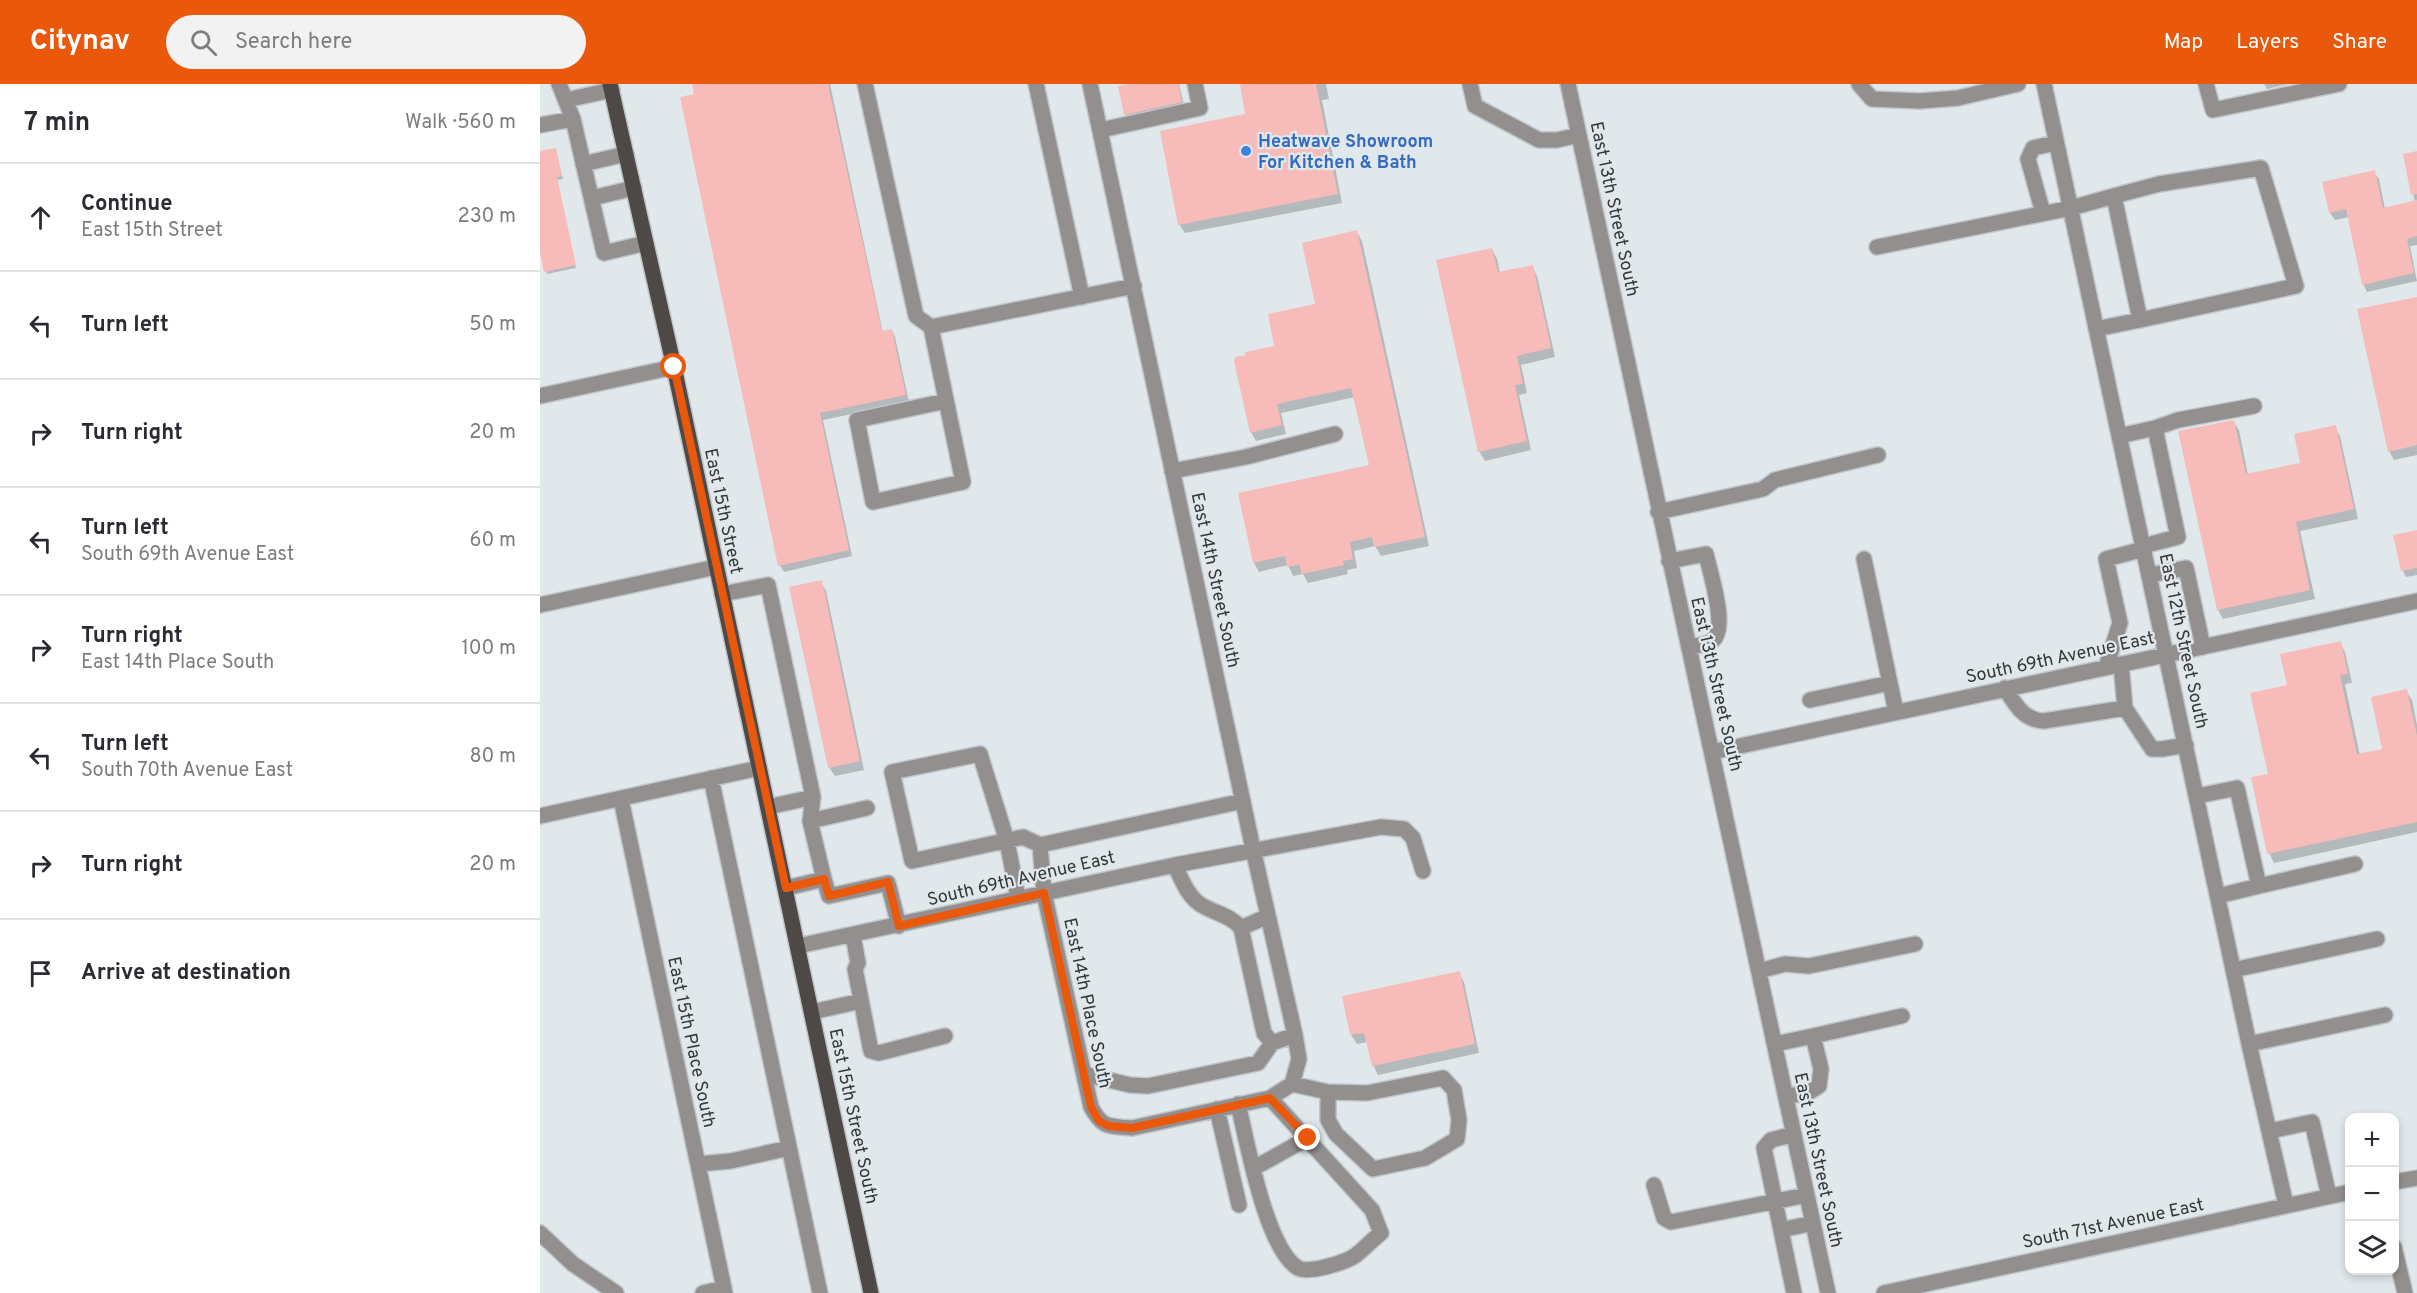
<!DOCTYPE html>
<html lang="en">
<head>
<meta charset="utf-8">
<style>
	body { margin:0; font-family:Overpass,sans-serif; background:#f2f2f3; color:#2b2b33 }
	.controls { position:absolute; right:18px; bottom:18px; display:grid; overflow:hidden; border-radius:12px; box-shadow:0 3px 9px #0003 }
	.controls button { width:54px; height:54px; display:grid; place-items:center; padding:0; border:0; border-bottom:2px solid #e1e1e2; background:#fff; color:#2b2b33; font:30px sans-serif }
	.stop { position:absolute; width:18px; height:18px; margin:-14px; border:4px solid #ea580c; border-radius:50%; background:#fff }
	.stop.end { background:#ea580c; border-color:#fff; box-shadow:0 2px 6px #0008 }
	.list { margin:0; padding:0; list-style:none }
	h2 { display:flex; justify-content:space-between; align-items:center; height:78px; margin:0; padding:0 24px; font-size:26px }
	h2 small { font-size:20px; font-weight:400; color:#7c7c81 }
	.list li { display:grid; grid-template-columns:39px 1fr auto; gap:18px; align-items:center; box-sizing:border-box; height:108px; padding:0 24px; border-top:2px solid #e1e1e2 }
	.list b { display:block; font-size:22px; white-space:nowrap }
	.list p { margin:0; font-size:20px; white-space:nowrap; color:#7c7c81 }
	.list em { font-size:20px; font-style:normal; color:#7c7c81 }
	.icon { flex:none; width:33px; height:33px; fill:none; stroke:currentColor; stroke-width:2; stroke-linecap:round; stroke-linejoin:round }
	.map { position:relative; flex:none; width:1877px; height:1209px; overflow:hidden }
	header { display:flex; align-items:center; gap:36px; box-sizing:border-box; height:84px; padding:0 30px; background:#ea580c; color:#fff }
	header strong { font-size:28px }
	nav { display:flex; gap:33px; margin-inline-start:auto; font-size:21px }
	.search { width:420px; height:54px; background:#f2f2f3; display:flex; align-items:center; gap:15px; box-sizing:border-box; padding:0 21px; border-radius:33px; color:#7c7c81; font-size:22px }
	main { display:flex }
	aside { flex:1; background:#fff }
	.map>svg:first-child { display:block }
</style>
</head>
<body>
<header>
<strong>Citynav</strong>
<div class="search"><svg class="icon" aria-label="search" viewBox="0 0 24 24"><circle cx="10" cy="10" r="6"/><path d="M15 15l6 6"/></svg>Search here</div>
<nav><a>Map</a><a>Layers</a><a>Share</a></nav>
</header>
<main>
<aside>
<h2>7 min<small>Walk · 560 m</small></h2>
<ul class="list">
<li><svg class="icon" aria-label="ahead" viewBox="0 0 24 24"><path d="M12 20V5M6 11l6-6 6 6"/></svg><div><b>Continue</b><p>East 15th Street</p></div><em>230 m</em></li>
<li><svg class="icon" aria-label="left" viewBox="0 0 24 24"><path d="M17 20v-9H6M10 6l-5 5 5 5"/></svg><div><b>Turn left</b></div><em>50 m</em></li>
<li><svg class="icon" aria-label="right" viewBox="0 0 24 24"><path d="M7 20v-9h11M14 6l5 5-5 5"/></svg><div><b>Turn right</b></div><em>20 m</em></li>
<li><svg class="icon" aria-label="left" viewBox="0 0 24 24"><path d="M17 20v-9H6M10 6l-5 5 5 5"/></svg><div><b>Turn left</b><p>South 69th Avenue East</p></div><em>60 m</em></li>
<li><svg class="icon" aria-label="right" viewBox="0 0 24 24"><path d="M7 20v-9h11M14 6l5 5-5 5"/></svg><div><b>Turn right</b><p>East 14th Place South</p></div><em>100 m</em></li>
<li><svg class="icon" aria-label="left" viewBox="0 0 24 24"><path d="M17 20v-9H6M10 6l-5 5 5 5"/></svg><div><b>Turn left</b><p>South 70th Avenue East</p></div><em>80 m</em></li>
<li><svg class="icon" aria-label="right" viewBox="0 0 24 24"><path d="M7 20v-9h11M14 6l5 5-5 5"/></svg><div><b>Turn right</b></div><em>20 m</em></li>
<li><svg class="icon" aria-label="arrive" viewBox="0 0 24 24"><path d="M6 21V4h12l-3 4 3 4H6"/></svg><div><b>Arrive at destination</b></div></li>
</ul>
</aside>
<div class="map">
<svg width="1877" height="1209" viewBox="0 0 1877 1209">
	<rect width="100%" height="100%" fill="#e1e8ec"/>
	<path fill="#0003" d="M154 0H290L343 249 352 246 355 253 369 318 283 336 312 472 244 488 240 481Z
		M597 0H639L645 25 590 37 586 30Z
		M701 0H786L789 15 782 16 802 119 645 149 639 140 707 31Z
		M1724 0H1748L1727 5Z
		M15 65 23 95 17 96 36 184 7 190 0 161V69Z
		M1877 69V161L1870 162 1877 197 1827 208 1823 200 1809 133 1795 136 1790 129 1834 88 1839 95 1845 125 1875 118 1865 72Z
		M817 148 822 157 889 462 841 472 835 462 814 467 817 484 807 486 808 490 768 499 763 490 753 492 748 481 719 488 714 479 831 382 815 313 741 329 746 350 716 357 711 348 736 263 777 221Z
		M952 165 957 175 960 189 992 182 997 192 1015 273 981 281 987 309 979 311 991 366 945 377 939 367Z
		M1877 214V371L1854 376 1849 367Z
		M1693 337 1699 346 1708 391 1762 380 1795 343 1800 352 1818 435 1760 447 1775 515 1683 535 1678 526 1640 348Z
		M1877 447V491L1866 493 1863 487Z
		M281 498 286 507 324 686 295 692 289 683Z
		M1800 559 1805 568 1812 599 1805 600 1820 672 1844 666 1866 607 1872 616 1877 641V748L1734 779 1729 769V691L1748 602Z
		M919 889 924 898 939 969 838 991 833 981 828 958 817 960 811 951 803 913Z"/>
	<path fill="#f7bbb9" d="M152 0H288L342 247 352 245 366 311 280 329 309 466 238 482 140 13 154 10Z
		M590 0H638L642 18 584 31 578 2Z
		M700 0H776L798 110 638 141 620 47 705 30Z
		M16 64 22 92 17 93 36 181 4 188 0 168V67Z
		M1877 67V110L1871 111 1863 70Z
		M1835 86 1843 124 1877 116V152L1867 155 1874 189 1822 201 1806 125 1789 129 1782 98Z
		M817 146 885 453 834 463 832 453 810 458 813 475 803 477 804 481 762 490 759 481 747 483 745 472 713 479 698 409 829 381 811 304 737 320 742 341 710 349 694 277 696 273 706 271 705 268 734 262 728 230 775 220 762 159Z
		M952 164 958 188 993 181 1011 264 977 272 983 300 975 301 987 357 938 368 896 176Z
		M1877 213V361L1848 368 1817 225Z
		M1694 336 1706 390 1760 379 1754 350 1796 341 1814 425 1756 438 1770 506 1677 526 1638 347Z
		M1877 446V484L1861 487 1853 451Z
		M282 496 320 677 288 684 249 503Z
		M1801 557 1808 590 1800 591 1817 670 1842 665 1831 613 1867 605 1877 652V738L1727 770 1711 693 1728 690 1710 609 1747 601 1740 570Z
		M920 887 935 960 832 982 824 949 810 951 802 912Z"/>
	<g fill="none" stroke-linecap="round" stroke-linejoin="round">
		<defs>
			<path id="minor" d="M19 0 33 35 64 169 106 159
				M325 0 376 232 391 243 594 202
				M496 0 542 213
				M550 0 713 765 755 951 759 975 752 1000
				M930 0 935 22 999 56H1017L1039 51
				M1028 0C1115 403 1200 806 1288 1209
				M1319 0 1332 15 1380 17 1418 14 1478 0
				M1504 0 1709 960 1746 1121
				M1666 0 1673 26 1799 0
				M26 16 72 6
				M0 41 33 35
				M561 46 660 24 655 0
				M43 80 86 70
				M1574 112 1619 100 1721 84 1756 202 1600 236
				M52 114 94 104
				M1503 129 1488 75 1493 64 1515 59
				M1337 163 1531 124 1574 112 1600 236 1556 245
				M391 243 423 398 333 418 317 336 406 317
				M0 312 134 283
				M1615 344 1638 336 1714 322
				M1579 352 1615 344 1638 453 1603 462
				M632 387 706 373 795 350
				M1118 428 1223 405 1235 396 1338 371
				M1324 475 1356 628
				M1129 477 1166 470C1170 489 1189 545 1172 557 1166 561 1155 562 1149 563
				M1610 491 1646 484 1663 563
				M182 510 228 501 273 713 270 737 284 795 246 804
				M0 521 176 483
				M1581 580 1585 624 1612 665H1622L1646 661
				M1566 583 1580 539 1566 475 1604 465
				M1465 604C1475 620 1483 636 1504 637L1585 624
				M1270 616 1350 599
				M1172 668 1877 517
				M171 694 280 1209
				M1657 712 1697 704 1719 802 1678 812
				M81 715 185 1209
				M228 723 273 713
				M0 732 219 684
				M270 737 327 724
				M500 761 504 809 551 1023C563 1045 569 1042 592 1044L730 1014 752 1000
				M635 781C641 795 649 816 665 823 678 830 691 832 701 844L724 949 732 959
				M284 795 289 812 348 799 359 842
				M1719 802 1815 780
				M478 814 467 757 440 670 352 688 372 777 483 753 500 761 703 717
				M701 844 728 832
				M313 851 318 879 315 885 331 967 339 969 405 952
				M258 862 635 781 841 743 864 745 873 754 883 787
				M1693 886 1837 855
				M1219 887 1245 880 1269 882 1375 860
				M272 928 321 917
				M1273 952 1362 932
				M1235 960 1273 952 1281 985 1279 1002 1271 1007 1246 1013
				M1709 960 1845 931
				M544 990 590 1001 608 1002 718 979 732 959 755 951
				M752 1000 788 1008 827 1009 903 994 914 1006 919 1036 917 1055 885 1074 833 1085 796 1050 788 1036V1008
				M698 1020C707 1057 726 1165 758 1184 769 1190 807 1178 816 1171 825 1164 832 1156 841 1149L832 1126 730 1014
				M677 1025 699 1121
				M1730 1047 1772 1038 1789 1112
				M1254 1050 1231 1056 1224 1064 1254 1209
				M158 1080 191 1077 249 1064
				M714 1084 768 1054
				M1854 1098 1877 1094
				M1114 1101 1124 1134 1131 1138 1267 1111
				M1241 1146 1273 1139
				M0 1149 33 1180 76 1209
				M1854 1163 1865 1209
				M163 1209 184 1204
				M1344 1209 1810 1108"/>
			<path id="major" d="M70 0 134 283 331 1209"/>
		</defs>
		<use href="#minor" stroke="#bfc5c8" stroke-width="18"/>
		<use href="#major" stroke="#bfc5c8" stroke-width="18"/>
		<use href="#minor" stroke="#928f8e" stroke-width="15"/>
		<use href="#major" stroke="#4e4947" stroke-width="15"/>
	</g>
	<g fill="none" stroke-linecap="round" stroke-linejoin="round">
		<path stroke="#ea580c" stroke-width="8" d="M134 283 246 804 284 795 289 812 348 798 359 842 504 809 551 1023 559 1037 569 1042 592 1044 730 1014 768 1054"/>
	</g>
	<circle fill="#3f7fe0" stroke="#e1e8ec" stroke-width="2" cx="706" cy="67" r="6"/>
	<g text-anchor="middle" stroke-width="4.5" stroke-linejoin="round" paint-order="stroke">
		<g font-size="18" font-weight="bold" fill="#366cbe" stroke="#e1e8ec" text-anchor="start">
			<text x="718" y="63">Heatwave Showroom<tspan x="718" dy="21">For Kitchen &amp; Bath</tspan></text>
		</g>
		<g font-size="18" fill="#35383a" stroke="#e1e8ec">
			<text transform="translate(1075 125) rotate(78)" y="6">East 13th Street South</text>
			<text transform="translate(184 427) rotate(78)" y="6">East 15th Street</text>
			<text transform="translate(676 496) rotate(78)" y="6">East 14th Street South</text>
			<text transform="translate(1644 557) rotate(78)" y="6">East 12th Street South</text>
			<text transform="translate(1520 573) rotate(-12)" y="6">South 69th Avenue East</text>
			<text transform="translate(1177 600) rotate(77)" y="6">East 13th Street South</text>
			<text transform="translate(481 794) rotate(-13)" y="6">South 69th Avenue East</text>
			<text transform="translate(548 919) rotate(78)" y="6">East 14th Place South</text>
			<text transform="translate(152 958) rotate(78)" y="6">East 15th Place South</text>
			<text transform="translate(314 1032) rotate(78)" y="6">East 15th Street South</text>
			<text transform="translate(1279 1076) rotate(78)" y="6">East 13th Street South</text>
			<text transform="translate(1573 1139) rotate(-12)" y="6">South 71st Avenue East</text>
		</g>
	</g>
</svg>
<div class="controls">
<button>+</button>
<button>−</button>
<button><svg class="icon" aria-label="layers" viewBox="0 0 24 24"><path d="M12 4l9 5-9 5-9-5zM3 14l9 5 9-5"/></svg></button>
</div>
<div class="stop" style="left:134px;top:283px"></div>
<div class="stop end" style="left:768px;top:1054px"></div>
</div>
</main>
</body>
</html>
